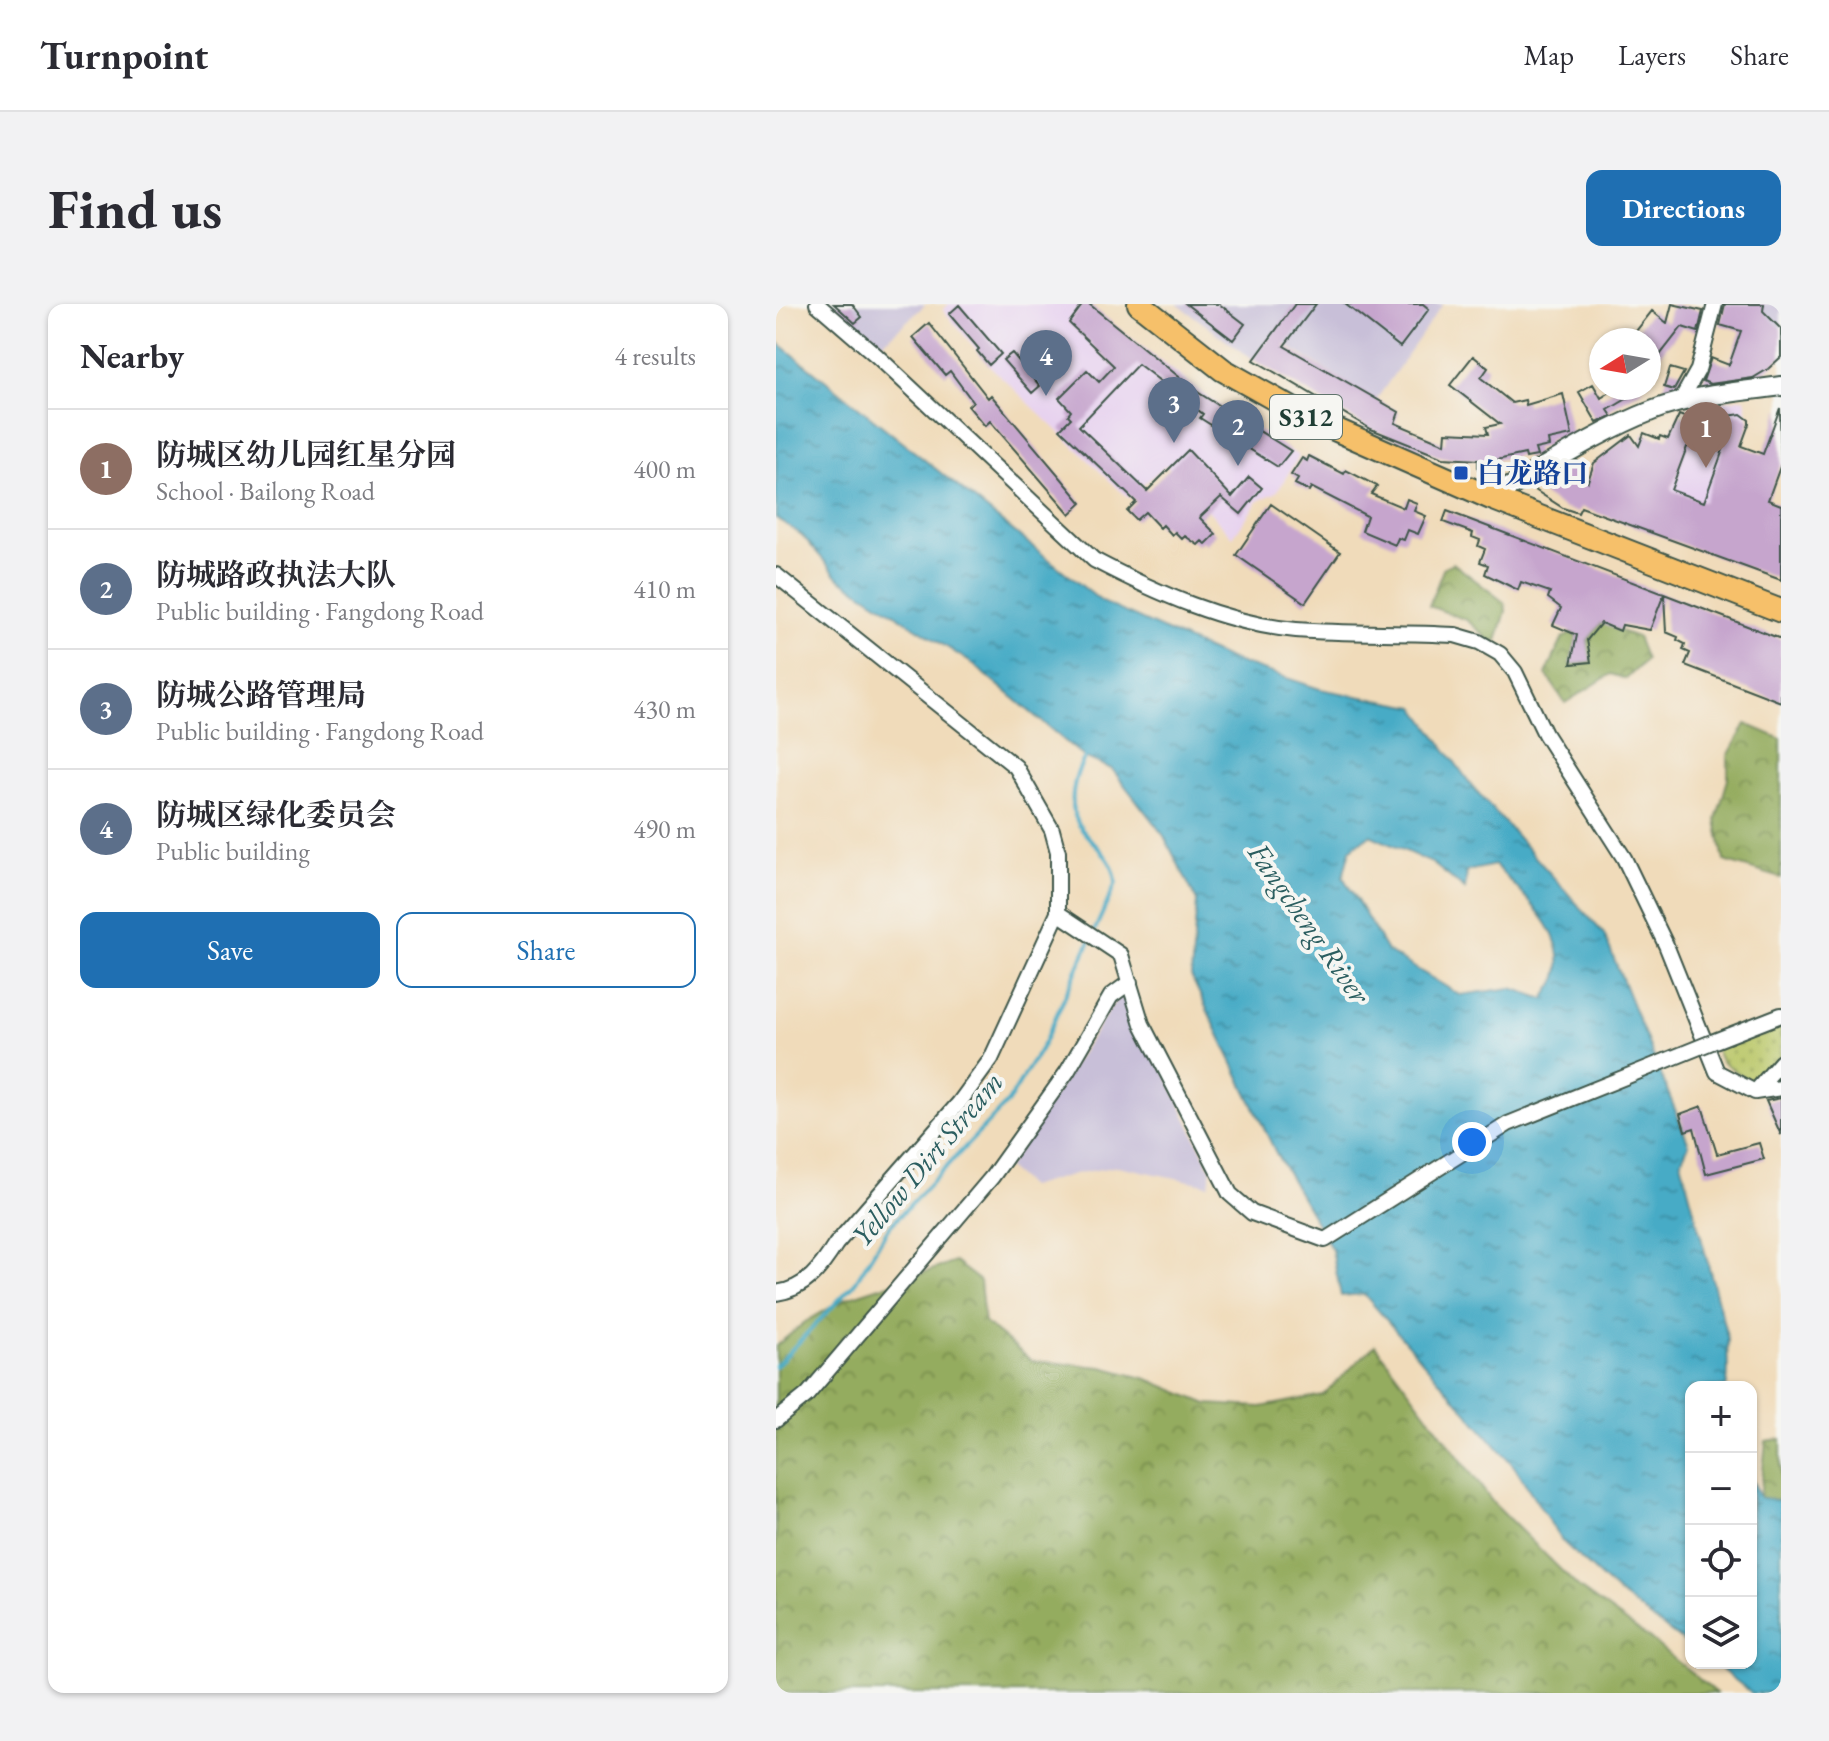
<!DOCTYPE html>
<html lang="en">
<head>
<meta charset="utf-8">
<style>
	body { margin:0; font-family:"EB Garamond","Noto Serif SC",serif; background:#f2f2f3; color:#2b2b33 }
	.controls { position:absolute; right:24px; bottom:24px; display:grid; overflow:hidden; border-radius:16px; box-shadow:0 2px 6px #0004 }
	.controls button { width:72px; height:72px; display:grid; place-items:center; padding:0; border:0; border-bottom:2px solid #e1e1e2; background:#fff; color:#2b2b33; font:40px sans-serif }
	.compass { position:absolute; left:813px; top:24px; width:72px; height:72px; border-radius:50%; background:#fff; box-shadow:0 2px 6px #0004; rotate:259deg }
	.you { position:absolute; left:696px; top:838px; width:28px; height:28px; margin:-20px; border:6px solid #fff; border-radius:50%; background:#1a73e8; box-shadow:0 0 0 12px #1a73e833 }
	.badge { display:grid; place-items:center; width:52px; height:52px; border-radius:50%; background:#1f6fb2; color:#fff; font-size:26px; font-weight:700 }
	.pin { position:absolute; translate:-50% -66px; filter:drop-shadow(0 2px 4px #0008) }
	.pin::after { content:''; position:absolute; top:42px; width:28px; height:24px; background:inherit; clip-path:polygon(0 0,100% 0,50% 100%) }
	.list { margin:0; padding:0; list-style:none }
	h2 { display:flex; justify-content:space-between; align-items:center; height:104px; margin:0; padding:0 32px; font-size:34px }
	h2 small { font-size:26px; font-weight:400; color:#7c7c81 }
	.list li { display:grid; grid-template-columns:52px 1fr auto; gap:24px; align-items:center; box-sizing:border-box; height:120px; padding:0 32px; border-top:2px solid #e1e1e2 }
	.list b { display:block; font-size:30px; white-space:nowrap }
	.list p { margin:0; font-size:26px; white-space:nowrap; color:#7c7c81 }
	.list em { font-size:26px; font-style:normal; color:#7c7c81 }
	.actions { display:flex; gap:16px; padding:24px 32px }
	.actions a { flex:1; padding:18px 0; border:2px solid #1f6fb2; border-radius:16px; text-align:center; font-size:28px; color:#1f6fb2 }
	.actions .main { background:#1f6fb2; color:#fff }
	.icon { flex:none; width:44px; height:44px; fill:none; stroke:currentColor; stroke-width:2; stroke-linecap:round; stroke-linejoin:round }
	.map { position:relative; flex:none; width:1005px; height:1389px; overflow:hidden; border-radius:16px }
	header { display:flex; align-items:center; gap:48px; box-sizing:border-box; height:112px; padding:0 40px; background:#fff; border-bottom:2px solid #e1e1e2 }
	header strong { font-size:38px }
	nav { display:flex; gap:44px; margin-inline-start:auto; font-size:28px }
	.intro { display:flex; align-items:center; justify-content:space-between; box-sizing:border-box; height:192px; padding:0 48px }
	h1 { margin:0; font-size:56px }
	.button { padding:20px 36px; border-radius:16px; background:#1f6fb2; color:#fff; font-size:28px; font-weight:700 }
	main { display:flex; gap:48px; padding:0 48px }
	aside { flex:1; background:#fff; border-radius:16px; box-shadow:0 2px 6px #0004 }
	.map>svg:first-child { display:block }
</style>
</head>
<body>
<header>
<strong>Turnpoint</strong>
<nav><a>Map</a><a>Layers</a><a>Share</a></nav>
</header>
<div class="intro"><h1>Find us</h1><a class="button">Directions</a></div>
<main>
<aside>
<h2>Nearby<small>4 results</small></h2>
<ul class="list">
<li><span class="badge" style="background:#8d6e63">1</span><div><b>防城区幼儿园红星分园</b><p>School · Bailong Road</p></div><em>400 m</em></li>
<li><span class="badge" style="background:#5c6f8a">2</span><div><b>防城路政执法大队</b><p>Public building · Fangdong Road</p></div><em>410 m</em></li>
<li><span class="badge" style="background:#5c6f8a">3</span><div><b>防城公路管理局</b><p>Public building · Fangdong Road</p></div><em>430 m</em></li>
<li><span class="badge" style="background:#5c6f8a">4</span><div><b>防城区绿化委员会</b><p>Public building</p></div><em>490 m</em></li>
</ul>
<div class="actions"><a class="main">Save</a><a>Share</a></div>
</aside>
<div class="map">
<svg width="1005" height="1389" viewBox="0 0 1005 1389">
	<defs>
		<pattern id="grass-dots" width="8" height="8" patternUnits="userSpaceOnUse" patternTransform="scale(2)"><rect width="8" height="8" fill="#bbc86a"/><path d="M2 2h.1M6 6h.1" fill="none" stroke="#97a458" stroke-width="1.8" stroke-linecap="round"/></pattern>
		<pattern id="forest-crowns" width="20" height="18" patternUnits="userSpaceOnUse" patternTransform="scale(2)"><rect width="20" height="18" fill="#94ac5e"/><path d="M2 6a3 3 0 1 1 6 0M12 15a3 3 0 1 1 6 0" fill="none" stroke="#788d4e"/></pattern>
		<pattern id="water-ripples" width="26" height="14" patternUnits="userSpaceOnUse" patternTransform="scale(2)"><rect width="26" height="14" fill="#46abc6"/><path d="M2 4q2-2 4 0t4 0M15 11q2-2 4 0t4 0" fill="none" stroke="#3a8ca2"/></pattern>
	</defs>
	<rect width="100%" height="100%" fill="#f6f6f2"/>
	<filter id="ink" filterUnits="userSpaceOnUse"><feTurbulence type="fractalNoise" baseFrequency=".0125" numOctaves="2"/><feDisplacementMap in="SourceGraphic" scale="16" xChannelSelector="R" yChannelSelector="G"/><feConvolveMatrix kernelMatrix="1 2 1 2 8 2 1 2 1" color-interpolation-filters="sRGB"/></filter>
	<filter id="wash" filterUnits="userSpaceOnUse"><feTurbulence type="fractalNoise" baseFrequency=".006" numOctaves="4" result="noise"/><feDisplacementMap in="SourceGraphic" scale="32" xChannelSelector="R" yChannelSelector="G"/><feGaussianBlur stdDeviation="1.8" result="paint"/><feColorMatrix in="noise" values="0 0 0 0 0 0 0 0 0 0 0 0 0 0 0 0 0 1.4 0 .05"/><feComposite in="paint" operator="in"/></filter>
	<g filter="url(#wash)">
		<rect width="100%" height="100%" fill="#f0dbba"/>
		<path fill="#e7d2ef" d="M173 0H302L305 2 293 19 337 62 357 35 435 96 523 152 501 188 482 197 457 233 390 161 352 194 213 61 167 6Z
			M969 94 973 120 942 203 895 186 927 100Z"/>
		<path fill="#c8bfd8" d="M48 0H150L100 45Z
			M401 0H667L600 96 495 32 478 56Z
			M988 0H1005V25L985 6Z
			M342 693 354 695 435 866 433 881 342 862 298 870 253 883 231 864Z"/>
		<path fill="url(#grass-dots)" stroke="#6d824f" stroke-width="2" d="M1005 717V751L980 781 945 757 939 744Z"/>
		<path fill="url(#forest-crowns)" stroke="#5a7449" stroke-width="2" d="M677 259 729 299 730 307 721 337 716 338 691 316 653 302 668 263Z
			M834 308 843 315 839 325 861 333 870 356 850 375 835 370 789 399 770 370 787 334 796 329 801 333 795 360 814 358 811 336Z
			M970 420 1005 435V574L948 557 940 516 952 475V452Z
			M179 958 204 977 208 1018 256 1057 326 1063 371 1075 431 1100 485 1103 547 1091 599 1041 718 1200 802 1283 874 1335 940 1389H0V1042L29 1018 71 994Z
			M1005 1135V1197L984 1194 990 1137Z"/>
		<path fill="url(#water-ripples)" stroke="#32747d" stroke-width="2" fill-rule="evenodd" d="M0 37 326 298 453 355 544 385 639 403 696 482 828 630 913 840 905 857 952 1036C950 1049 954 1074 950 1083H915V1343L843 1290 786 1237 738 1162 588 990 565 992 556 946 500 849 415 672 421 597 388 532 336 465 308 453 197 360 63 274 26 231 0 214ZM594 531 656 559 689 585 691 567 719 561C745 590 795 629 781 673 779 680 772 688 768 695L736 684 684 691 611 647 567 573 574 546Z
			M975 1173 984 1194 1005 1197V1389H976L937 1359H975Z"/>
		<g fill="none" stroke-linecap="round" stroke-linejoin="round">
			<path stroke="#46abc6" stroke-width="4" d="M0 1062 79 979 113 923 232 798 268 739 340 579C339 556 321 544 307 527 289 504 297 470 312 449"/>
		</g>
		<g id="blocks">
			<path fill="#c6a5cd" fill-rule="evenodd" d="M58 0H76L86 13 79 19Z
				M307 0H313L423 89 515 147 502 163 424 114 427 110 362 60 303 122 371 187 412 146 456 193 473 173 486 184 465 210 445 193 425 212 424 214 440 230 430 240 426 237 422 241 409 232 406 235 399 228 396 231 387 221 384 224 369 208 360 216 351 207 360 198 284 125 295 114 292 111 295 107 283 94 311 66 323 78 338 62 293 19Z
				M410 0H443L469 20 457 36Z
				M519 0H540L508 42 623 108 619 119 669 140 670 128 712 130 710 123 724 120 674 81 697 52 712 64 705 74 736 99 749 96 750 101 787 90 796 131 772 136 773 142 759 145 761 152 750 154 749 150 711 158V165H702V156L667 154 595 125 478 56Z
				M569 0H647L653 5 624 43Z
				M896 0 927 7 922 28 906 23 873 65V36H853L876 7 891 19Z
				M949 0H988L987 7 1005 25V53L992 65 977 74 934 80 927 77 935 54 953 61 965 27 944 21Z
				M183 1 225 50 213 61 201 47 203 45 173 10Z
				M153 19 212 94 215 91 306 199 294 210 214 117 209 122 192 102 197 98 174 67 169 71 137 33Z
				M236 49 264 82 256 89 227 56Z
				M894 64 908 68 898 86 888 83Z
				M817 80 825 94 840 84H869L832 106 836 112 821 119 803 88Z
				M1004 104 1005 160 992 196 1005 201V276L805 203 802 209 787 204 759 186 763 180 801 157 812 177 818 159 855 131 863 142 868 129 883 135 884 132 892 135 903 111 919 117 965 110 973 116V120L965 142 987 150ZM952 132 928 198 895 186 911 143Z
				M533 152 568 170 570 166 601 182 595 190 628 204 631 195 641 199 638 207 650 212 642 230 632 226 628 236 622 234 619 241 586 227 591 212 535 183 533 187 519 180 522 175 515 171 526 154 531 157Z
				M495 200 564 248 529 299 460 251Z
				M671 207 888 290 874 326 846 321 844 327 825 319 811 336 815 358 795 360 801 331 777 321 785 304 772 294 774 288 745 278 742 286 709 270 712 261 704 258 709 245 702 242 704 236 696 233 697 229 667 218Z
				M888 290 1005 335V398L909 361 914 349 907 346 909 340 901 336 902 333 890 328Z
				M1005 794V831L990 797Z
				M926 802 941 850 983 839 988 855 930 870 918 824 909 827 904 810Z"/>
		</g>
	</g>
	<g filter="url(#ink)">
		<use href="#blocks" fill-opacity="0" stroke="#3e5548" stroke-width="2"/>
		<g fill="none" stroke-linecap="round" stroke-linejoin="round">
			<defs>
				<path id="minor" d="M41 0 101 52 318 256C379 288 450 320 520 326 573 330 626 328 679 331L703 338 724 350 739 368 769 430 848 554 890 641 941 768 979 788 1005 758
					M904 98 922 66 939 0
					M0 271 240 463 276 526 282 548V609L215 755 183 799 60 940C45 964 30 985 0 989
					M282 609 345 651 366 720 454 890 476 909 549 936 732 820 879 761
					M936 738 1005 711
					M979 788 1005 784
					M0 1116 31 1091 216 873 291 768 335 692 354 678"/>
				<path id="tertiary" d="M715 194C767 164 821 128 878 106 918 91 963 88 1005 82"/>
				<path id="primary" d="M363 0 447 66 529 112 715 194 1005 307"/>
			</defs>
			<use href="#minor" stroke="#3e5548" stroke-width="18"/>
			<use href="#tertiary" stroke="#3e5548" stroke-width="22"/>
			<use href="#primary" stroke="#3e5548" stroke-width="26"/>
			<use href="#minor" stroke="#fff" stroke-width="14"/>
			<use href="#tertiary" stroke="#fff" stroke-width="18"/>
			<use href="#primary" stroke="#f6c06b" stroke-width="22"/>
			<defs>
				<path id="minor-bridge" d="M879 761 936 738"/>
			</defs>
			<use href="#minor-bridge" stroke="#3e5548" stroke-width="18" stroke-linecap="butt"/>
			<use href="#minor-bridge" stroke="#fff" stroke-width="14"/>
		</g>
	</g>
	<rect fill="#1a4fb4" stroke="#f6f6f2" stroke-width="3" x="677" y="161" width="16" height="16" rx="4"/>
	<g text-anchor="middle" stroke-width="8" stroke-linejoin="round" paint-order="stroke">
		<rect fill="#f6f6f2" stroke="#60746d" stroke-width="2" x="494" y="91" width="72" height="44" rx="6"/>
		<g font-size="26" font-weight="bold" fill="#1f3d34">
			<text x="530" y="122">S312</text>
		</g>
		<g font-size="28" font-weight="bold" fill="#164399" stroke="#f6f6f2" text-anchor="start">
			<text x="701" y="179">白龙路口</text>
		</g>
		<g font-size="30" font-style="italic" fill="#2b5e60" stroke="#f6f6f2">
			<text transform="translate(533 619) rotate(55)" y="10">Fangcheng River</text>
			<text transform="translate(151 855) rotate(-50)" y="10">Yellow Dirt Stream</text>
		</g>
	</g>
</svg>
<div class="controls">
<button>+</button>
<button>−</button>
<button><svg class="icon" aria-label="locate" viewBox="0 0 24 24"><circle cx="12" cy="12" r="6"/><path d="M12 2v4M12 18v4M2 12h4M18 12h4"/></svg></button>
<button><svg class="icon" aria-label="layers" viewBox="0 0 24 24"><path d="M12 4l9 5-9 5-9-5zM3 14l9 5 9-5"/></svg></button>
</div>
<svg class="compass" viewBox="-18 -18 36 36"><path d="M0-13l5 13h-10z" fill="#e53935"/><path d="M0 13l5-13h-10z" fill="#7c7c81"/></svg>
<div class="you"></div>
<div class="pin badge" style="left:930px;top:164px;background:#8d6e63">1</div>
<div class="pin badge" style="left:462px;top:162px;background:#5c6f8a">2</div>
<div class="pin badge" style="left:398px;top:139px;background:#5c6f8a">3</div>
<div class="pin badge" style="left:270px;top:92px;background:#5c6f8a">4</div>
</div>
</main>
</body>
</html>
